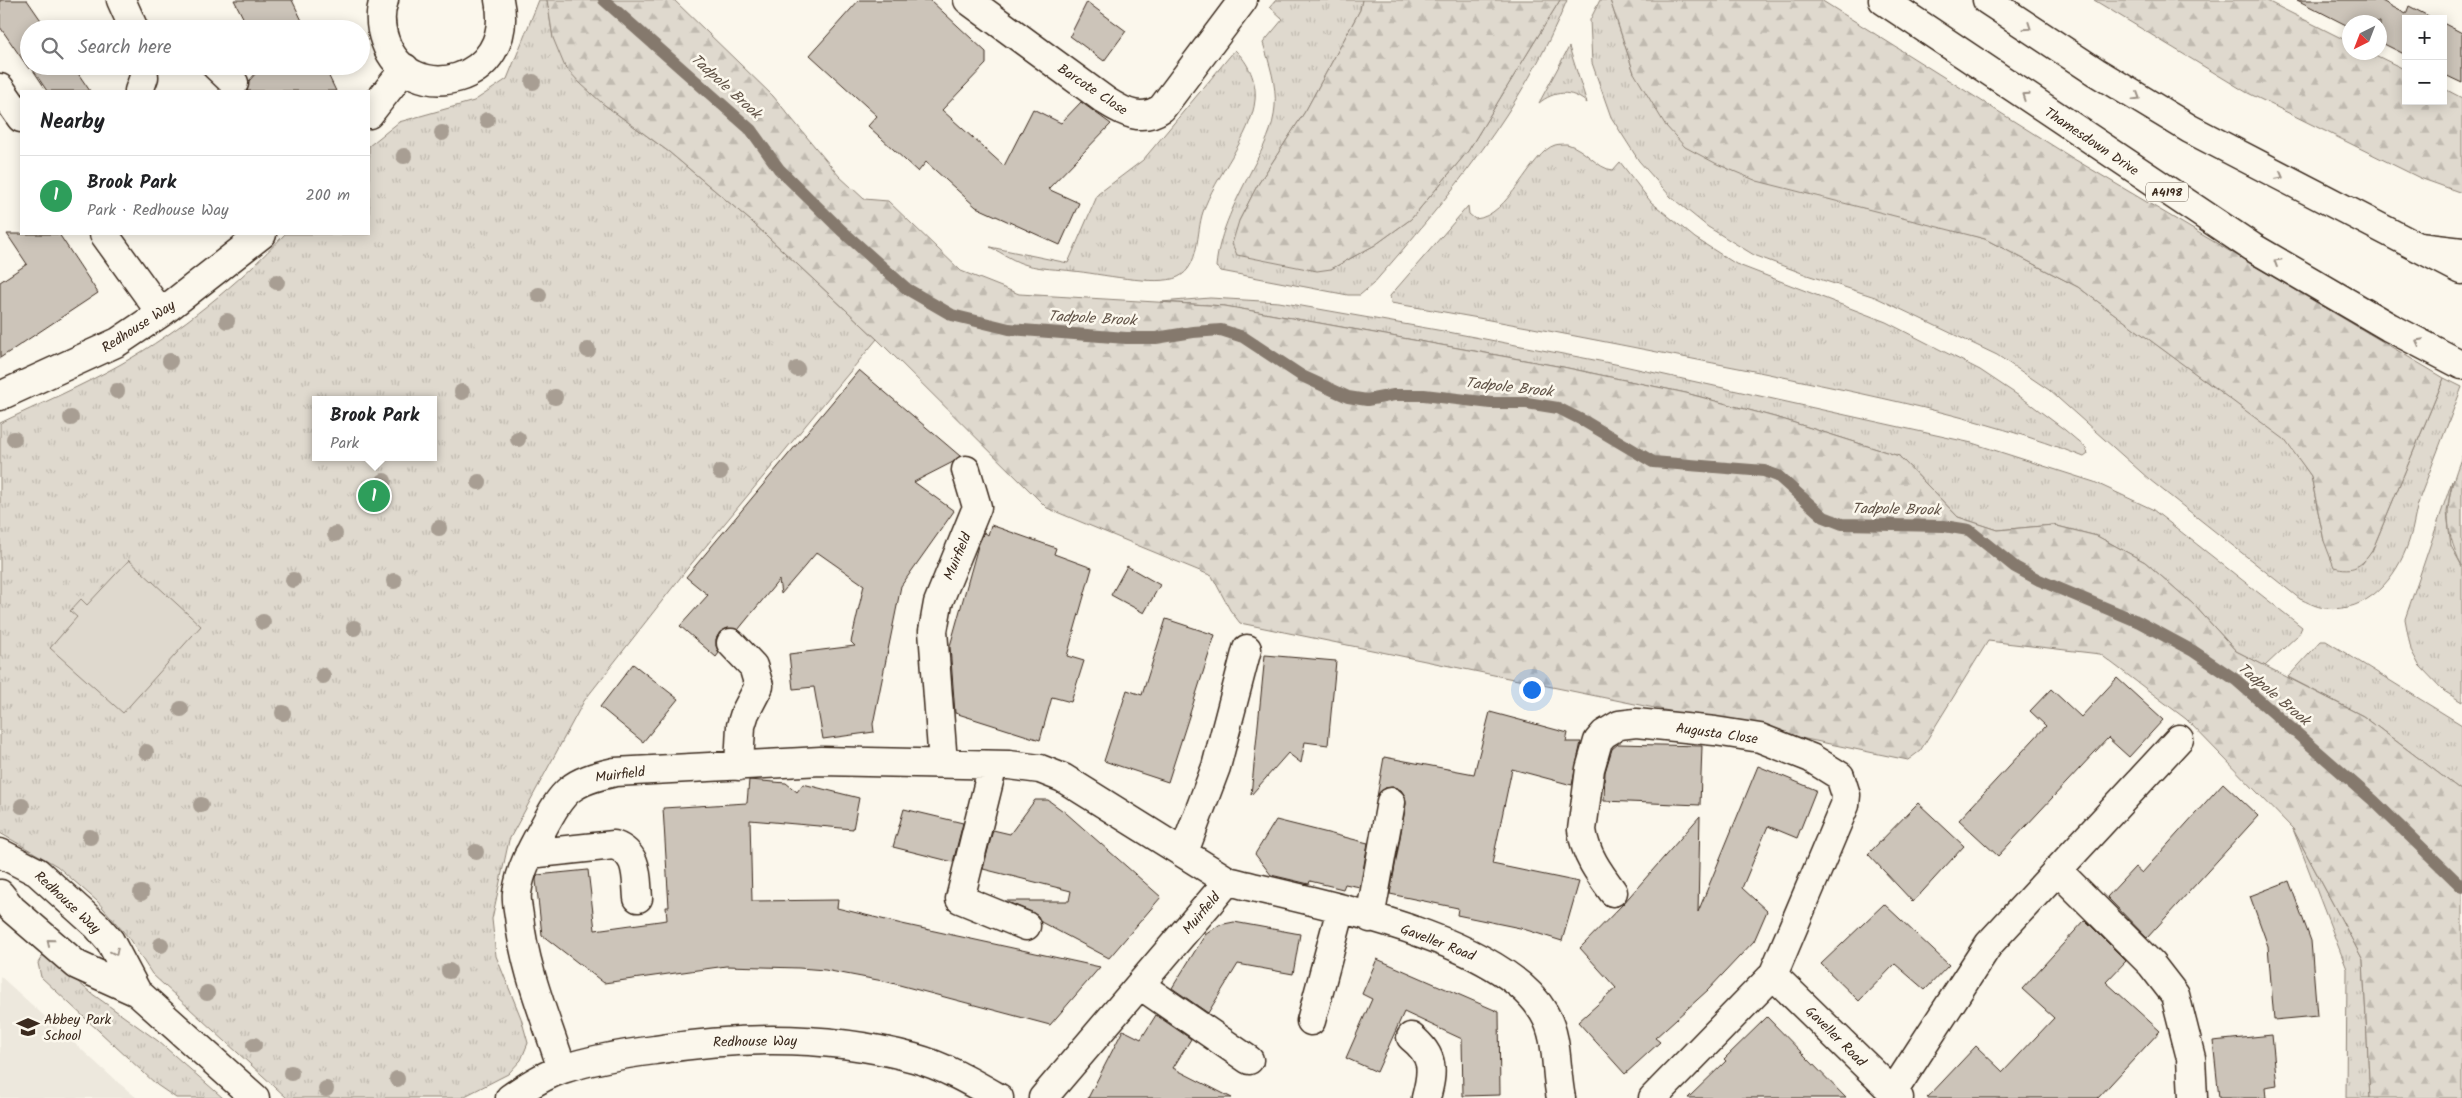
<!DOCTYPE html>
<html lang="en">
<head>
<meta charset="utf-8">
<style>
	body { margin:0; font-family:Kalam,sans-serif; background:#f2f2f2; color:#202124 }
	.controls { position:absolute; right:15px; top:15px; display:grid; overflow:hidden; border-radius:0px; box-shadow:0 2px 12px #0003 }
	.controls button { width:45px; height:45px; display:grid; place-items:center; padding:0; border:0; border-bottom:1px solid #e0e0e0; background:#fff; color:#202124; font:25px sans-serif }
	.compass { position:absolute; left:2342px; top:15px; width:45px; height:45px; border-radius:50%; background:#fff; box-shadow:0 2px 12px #0003; rotate:222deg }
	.you { position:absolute; left:1531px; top:689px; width:18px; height:18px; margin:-12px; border:4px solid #fff; border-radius:50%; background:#1a73e8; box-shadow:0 0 0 8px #1a73e833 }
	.badge { display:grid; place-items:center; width:32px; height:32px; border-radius:50%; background:#3b2a1e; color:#fff; font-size:16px; font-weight:700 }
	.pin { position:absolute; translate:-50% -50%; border:2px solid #fff; box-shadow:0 1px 5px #0006 }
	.popup { position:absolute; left:312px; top:396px; width:125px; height:65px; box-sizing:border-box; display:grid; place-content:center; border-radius:0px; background:#fff; filter:drop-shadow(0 1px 4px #0005); font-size:16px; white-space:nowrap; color:#757577 }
	.popup b { font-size:19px; color:#202124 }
	.popup::after { content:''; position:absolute; left:50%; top:100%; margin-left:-10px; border:10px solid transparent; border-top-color:#fff }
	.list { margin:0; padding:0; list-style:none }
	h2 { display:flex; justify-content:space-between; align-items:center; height:65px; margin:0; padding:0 20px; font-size:21px }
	h2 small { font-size:16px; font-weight:400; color:#757577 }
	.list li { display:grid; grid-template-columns:32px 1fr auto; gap:15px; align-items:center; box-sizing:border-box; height:80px; padding:0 20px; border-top:1px solid #e0e0e0 }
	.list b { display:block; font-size:19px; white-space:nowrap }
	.list p { margin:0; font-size:16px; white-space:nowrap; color:#757577 }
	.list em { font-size:16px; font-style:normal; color:#757577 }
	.icon { flex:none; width:28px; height:28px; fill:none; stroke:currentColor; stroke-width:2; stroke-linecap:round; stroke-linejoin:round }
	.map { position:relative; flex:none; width:2462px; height:1098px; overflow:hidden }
	.search { position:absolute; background:#fff; box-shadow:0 2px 12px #0003; left:20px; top:20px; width:350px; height:55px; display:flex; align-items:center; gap:12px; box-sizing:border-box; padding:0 18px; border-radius:28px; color:#757577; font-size:19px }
	.panel { position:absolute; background:#fff; box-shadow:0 2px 12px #0003; left:20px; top:90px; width:350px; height:145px; border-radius:0px }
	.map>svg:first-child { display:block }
</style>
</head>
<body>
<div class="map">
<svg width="2462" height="1098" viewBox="0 0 2462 1098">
	<defs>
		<pattern id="grass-tufts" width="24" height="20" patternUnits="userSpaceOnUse" patternTransform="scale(1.25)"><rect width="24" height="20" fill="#dfd9ce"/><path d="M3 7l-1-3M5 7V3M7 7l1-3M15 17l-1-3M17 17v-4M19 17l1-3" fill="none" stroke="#c0bab0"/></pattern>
		<pattern id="forest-firs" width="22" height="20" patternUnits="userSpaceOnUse" patternTransform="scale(1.25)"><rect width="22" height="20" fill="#dfd9ce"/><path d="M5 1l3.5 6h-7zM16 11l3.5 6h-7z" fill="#c0bab0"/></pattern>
	</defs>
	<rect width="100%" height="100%" fill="#fbf7ec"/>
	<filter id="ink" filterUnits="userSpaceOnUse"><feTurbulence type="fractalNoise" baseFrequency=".02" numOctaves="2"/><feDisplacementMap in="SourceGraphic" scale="10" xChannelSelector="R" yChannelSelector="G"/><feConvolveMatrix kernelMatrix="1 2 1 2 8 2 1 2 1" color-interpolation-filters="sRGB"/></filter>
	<g filter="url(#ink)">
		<path fill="#ede8dd" d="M0 976 114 1079 137 1098H0Z"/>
		<path fill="url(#grass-tufts)" stroke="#8d8276" fill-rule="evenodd" d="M539 0H547L553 38 602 103 669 152 751 221 877 339 687 569 584 701 509 840 492 919 496 956 521 1018 528 1043 521 1060 508 1074 461 1098H287L152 974 128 937 97 901 57 866 0 833V423C40 404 82 386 121 364 181 330 238 284 285 234H369V146L399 122 474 101 507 79ZM315 400H433V457H315Z
			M1276 0H1362L1360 10 1306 110 1257 186 1239 221 1331 269 1375 245 1411 219 1468 151 1560 0H1567C1524 107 1449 197 1373 284L1360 295H1348L1221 271 1216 267C1219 231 1237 199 1253 167 1263 148 1274 128 1275 106 1277 86 1269 62 1263 43L1283 19 1270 7Z
			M1600 0H1610L1634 73 1947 228 1985 239 2078 287 2285 439 2311 476 2324 541 2362 564 2372 551 2444 378 2462 387C2448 424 2434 460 2420 497 2415 511 2414 527 2409 541 2397 578 2367 614 2325 608 2316 607 2307 602 2300 599L2150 480 2049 390 1997 355 1875 297 1807 275 1754 255 1708 227 1671 197 1639 161 1611 117 1592 63 1590 20Z
			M1569 47 1587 103C1571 89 1554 91 1539 103Z
			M1235 50C1248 62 1257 81 1255 100 1252 135 1215 176 1203 212 1196 232 1200 267 1178 277 1157 287 1097 273 1073 271 1058 269 1041 269 1027 265 1015 262 1002 253 990 247L1068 263 1098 194 1143 160Z
			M1567 144C1586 149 1597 169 1613 170L1620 162 1651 202 1695 238 1736 264 1886 322 1980 370 2025 400 2065 430 2086 448 2088 454 2084 457C1980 416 1868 395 1759 372 1636 348 1514 323 1391 303L1390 296 1468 206 1469 214 1475 219C1509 217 1531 152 1555 145 1559 144 1563 144 1567 144Z
			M1210 298 1279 302 1443 331 1615 364 1972 443 2094 482 2152 509 2302 627 2299 634 2265 666 2236 651 2193 604 2145 562 2097 536 2053 525 1998 530 1958 517 1899 456 1782 419 1686 393 1563 367 1225 306 1161 302Z
			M2452 481 2447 512 2451 546 2462 566V702L2444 691 2419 665 2411 650 2405 619Z
			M2321 641H2326L2462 725V791L2363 716 2288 677Z
			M2293 829 2363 960 2370 1098H2346L2347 969Z
			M44 953 91 993 158 1041 223 1098H176L157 1085 41 977 38 963Z"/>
		<path fill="url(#forest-firs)" stroke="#8d8276" d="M547 0H674L773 96 839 176 864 199 888 201 961 271 1019 294 1225 306 1563 367 1686 393 1782 419 1899 456 1958 517 1998 530 2053 525 2097 536 2145 562 2193 604 2236 651 2363 716 2462 791V1098H2370L2363 960 2293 829 2186 719 2100 654 1988 641 1920 751 1908 760 1240 623 1230 610 1212 576 1047 508 877 339 751 221 669 152 602 103 581 84 565 67 553 38Z
			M1362 0H1560L1468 151 1411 219 1375 245 1331 269 1317 271 1237 255 1232 244 1239 221 1257 186 1306 110 1360 10Z
			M1610 0H1821L2074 159 2444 378 2372 551C2361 567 2353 572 2334 567L2324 541 2311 476 2284 439 2078 287 1985 239 1757 181 1717 164 1685 147 1666 126 1634 73Z
			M2094 0H2265L2349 42 2350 52 2371 53 2406 70V101H2443V88L2462 98V193L2420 178 2246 92Z
			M2462 456V566C2441 525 2446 497 2462 456Z"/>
		<path fill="#dfd9ce" stroke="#8d8276" d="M129 560 201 626 123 713 50 648 77 617 70 611 81 599 87 605Z"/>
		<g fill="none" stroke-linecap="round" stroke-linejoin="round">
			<path stroke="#85796d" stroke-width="12" d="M604 0 751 130 779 169 841 230 907 289 952 315 1009 329 1126 338H1156L1193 332 1221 330 1243 337 1302 376 1348 397 1367 400 1394 395H1424L1491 403H1527L1558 408 1584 421 1653 462 1764 471 1778 476 1824 517 1842 524 1944 526 1969 530 2015 567 2039 580 2139 622 2193 651 2236 680 2374 801 2462 887"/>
		</g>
		<path fill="#ccc4b9" stroke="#3b2a1e" d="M0 0H27L47 29H29V66H73L90 91H47L31 67 29 69 0 27Z
			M234 0H292L306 29H249Z
			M859 0H930L986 52V64L942 110 1004 166 1033 109 1061 123 1081 102 1111 124 1048 189 1079 203 1060 245 976 207 926 162 918 172 868 126 877 116 810 55Z
			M2297 0H2380L2406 14 2409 6 2434 19H2406V55L2380 42V22H2350V27Z
			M1087 2 1126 31 1104 61 1070 36Z
			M2443 23 2462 33V83L2443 74Z
			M262 66H324L336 91H247L249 81Z
			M7 234H59L98 293 0 358V282L27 264Z
			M859 370 960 456 953 462 914 482 954 511 901 586 873 724 874 732 823 739 814 687 793 689 789 654 855 646 851 642 864 585 817 552 781 594 779 580 738 630 728 628 720 632 716 639V646L719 653 716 657 680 626 708 595 686 577Z
			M991 525 1056 548 1054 554 1092 568 1067 656 1084 661 1071 702 1052 697 1040 740 955 713 950 646 978 546 984 532 988 535Z
			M1127 566 1160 585 1144 613 1111 595Z
			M1166 619 1215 635 1168 782 1104 761 1127 690 1142 695Z
			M1265 655 1336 661 1328 745 1305 742 1301 763 1288 753 1251 795Z
			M633 664 678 699 643 742 600 707Z
			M2117 678 2163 720 2129 757 2108 738 1998 856 1959 820 2046 726 2030 711 2051 689 2081 717Z
			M1490 712 1568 733 1566 742H1581L1572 785 1512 769 1492 864 1579 882 1562 941 1520 928 1457 915 1458 908 1390 894 1406 804 1405 796 1401 790 1394 787 1385 788 1377 797 1384 757 1474 774Z
			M1618 744 1702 746 1700 805 1604 801 1605 772 1612 749Z
			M1758 766 1816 790 1797 838 1768 826 1742 888 1767 911 1754 941 1708 990 1655 1038 1660 1042 1625 1074 1578 1022 1616 988 1580 948 1623 904 1700 816 1698 912Z
			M749 780 786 783 797 792 803 784 859 798 853 829 750 820 752 901 838 900 837 908 902 924 1100 967 1050 1025 888 982 825 970 799 968 726 966 604 983 542 935 536 880 537 875 588 870 595 930 667 920 666 907H669L663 808 747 803Z
			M2223 783 2258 816 2147 938 2107 897 2135 867 2142 873Z
			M1035 800H1048L1066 813 1161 897 1109 958 1041 922 1038 916 1032 912 1005 901H1069L1071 891 983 869 993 830 1010 834Z
			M1918 803 1964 846 1913 902 1868 854Z
			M904 809 963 823 953 862 893 847Z
			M1276 820 1368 843 1360 887 1345 884 1343 889 1310 881 1309 884 1271 875 1255 854Z
			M2289 881 2311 941 2317 1016 2274 1020 2268 946 2250 896Z
			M1884 904 1949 965 1925 990 1895 964 1859 1001 1821 964Z
			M2085 920 2126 961 2106 982 2160 1031 2098 1098H1927L1976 1046 2003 1072 2054 1018 2022 989Z
			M1234 922 1300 934 1293 974 1238 964 1208 1013 1172 988 1205 935 1219 925Z
			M1377 959 1499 1012 1500 1095 1463 1096 1462 1039 1404 1012 1377 1072 1346 1058 1372 999 1362 994Z
			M1156 1015 1191 1039 1173 1068 1232 1098H1088L1123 1030 1141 1039Z
			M1767 1017 1846 1098H1688L1726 1061 1724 1059Z
			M2272 1035 2277 1086 2265 1088 2266 1098H2219L2213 1041Z"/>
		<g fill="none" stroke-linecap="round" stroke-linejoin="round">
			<defs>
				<path id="minor" d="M121 0 134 29
					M384 0C379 14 380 27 385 41 409 110 517 83 499 0
					M968 0 1106 101C1125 113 1142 122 1162 108L1243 0
					M216 66 234 83
					M0 88 21 118
					M139 91 144 77 143 66
					M369 114 405 68
					M104 234 161 313
					M2419 247 2462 252
					M0 396 118 342 161 313 262 234
					M731 643 753 666 759 686 745 713 741 726 739 766
					M943 763 933 631 938 603 977 507 966 470
					M993 765 960 899 1026 926
					M1184 852 1216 767 1247 649
					M0 853 37 872 97 926 110 941 137 992 255 1098
					M529 854 614 845C639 854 636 876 638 898
					M2057 870 2151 964 2175 995 2191 1058 2193 1098
					M1228 881C1311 902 1500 936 1544 1013 1559 1038 1555 1070 1561 1098
					M1613 892C1599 873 1585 854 1582 830L1590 769 1598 741 1604 734 1619 725 1636 723 1715 731 1760 738 1811 758 1840 776 1846 795 1845 805 1773 975
					M0 894 12 909 77 965 137 992
					M1370 918 1391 802
					M1140 985 1249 1060
					M1311 1021 1341 909
					M1411 1037C1435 1056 1433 1071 1426 1098
					M562 1069C546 1019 524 968 519 916 518 909 516 900 517 893 520 870 531 850 542 830 564 789 570 782 615 772L821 761 1009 765 1040 769 1063 778 1228 881 1043 1098
					M1893 1092 1989 944 2179 739
					M510 1098C526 1087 544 1075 563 1069 593 1059 624 1054 655 1050 741 1036 829 1035 914 1058 944 1066 973 1083 999 1098
					M1653 1098 1773 975 1899 1098"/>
				<path id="major" d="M1883 0 2252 247 2389 327 2462 365
					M1987 0 2096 72 2190 129 2462 270"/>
			</defs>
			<use href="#minor" stroke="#3b2a1e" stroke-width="31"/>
			<use href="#major" stroke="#3b2a1e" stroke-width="31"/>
			<use href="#minor" stroke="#fbf7ec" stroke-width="28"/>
			<use href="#major" stroke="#fbf7ec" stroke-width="28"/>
		</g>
		<g fill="#a89e93">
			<circle cx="533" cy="82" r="8"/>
			<circle cx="487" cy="120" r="8"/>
			<circle cx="442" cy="133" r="8"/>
			<circle cx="404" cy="156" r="8"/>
			<circle cx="277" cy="282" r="8"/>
			<circle cx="539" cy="295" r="8"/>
			<circle cx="227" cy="321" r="8"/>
			<circle cx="588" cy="350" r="8"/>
			<circle cx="170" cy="361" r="8"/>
			<circle cx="797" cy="369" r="8"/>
			<circle cx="117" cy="391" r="8"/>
			<circle cx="462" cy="392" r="8"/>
			<circle cx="555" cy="397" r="8"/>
			<circle cx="71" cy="418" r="8"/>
			<circle cx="14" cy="439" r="8"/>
			<circle cx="518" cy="439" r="8"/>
			<circle cx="720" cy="472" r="8"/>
			<circle cx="384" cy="481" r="8"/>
			<circle cx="479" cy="482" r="8"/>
			<circle cx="439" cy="528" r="8"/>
			<circle cx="335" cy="534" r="8"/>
			<circle cx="293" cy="580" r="8"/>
			<circle cx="394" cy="581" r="8"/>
			<circle cx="263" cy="622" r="8"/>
			<circle cx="354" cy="628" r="8"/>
			<circle cx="323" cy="676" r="8"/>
			<circle cx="181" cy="709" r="8"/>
			<circle cx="283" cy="713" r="8"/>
			<circle cx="146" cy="752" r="8"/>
			<circle cx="201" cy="805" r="8"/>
			<circle cx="22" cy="806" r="8"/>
			<circle cx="90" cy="837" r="8"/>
			<circle cx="476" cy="852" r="8"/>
			<circle cx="141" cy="893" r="8"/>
			<circle cx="161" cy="945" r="8"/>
			<circle cx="449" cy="971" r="8"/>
			<circle cx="207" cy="993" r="8"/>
			<circle cx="254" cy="1045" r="8"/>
			<circle cx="291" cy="1073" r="8"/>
			<circle cx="397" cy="1079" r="8"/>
			<circle cx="326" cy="1089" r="8"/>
		</g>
		<defs><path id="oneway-chevron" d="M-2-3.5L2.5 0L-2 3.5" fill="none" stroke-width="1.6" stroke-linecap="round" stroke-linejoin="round" transform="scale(1.25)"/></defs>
		<g stroke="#9b9085">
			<use href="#oneway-chevron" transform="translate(2028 27) rotate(34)"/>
			<use href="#oneway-chevron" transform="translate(2025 96) rotate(-146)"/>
			<use href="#oneway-chevron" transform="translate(2137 97) rotate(31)"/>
			<use href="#oneway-chevron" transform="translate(2280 176) rotate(28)"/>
			<use href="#oneway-chevron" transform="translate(2277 262) rotate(-149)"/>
			<use href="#oneway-chevron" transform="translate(2419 342) rotate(-153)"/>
			<use href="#oneway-chevron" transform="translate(50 942) rotate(-139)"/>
			<use href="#oneway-chevron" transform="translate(115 952) rotate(64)"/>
		</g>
	</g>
	<defs>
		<symbol id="school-bare" viewBox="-9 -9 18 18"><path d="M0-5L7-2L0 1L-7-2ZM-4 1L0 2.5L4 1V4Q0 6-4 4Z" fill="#3b2a1e" stroke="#fbf7ec" stroke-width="2.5" paint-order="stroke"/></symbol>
	</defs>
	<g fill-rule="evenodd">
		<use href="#school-bare" x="12" y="1011" width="32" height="32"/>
	</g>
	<g text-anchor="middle" stroke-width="5" stroke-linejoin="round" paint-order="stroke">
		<rect fill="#fbf7ec" stroke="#75685c" stroke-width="1" x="2146" y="182.5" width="42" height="19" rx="4"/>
		<g font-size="12" font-weight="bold" fill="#3b2a1e">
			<text x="2167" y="196">A4198</text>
		</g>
		<g font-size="14" fill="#3b2a1e" stroke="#fbf7ec">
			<text transform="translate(1093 89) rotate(34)" y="5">Barcote Close</text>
			<text transform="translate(2092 141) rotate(34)" y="5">Thamesdown Drive</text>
			<text transform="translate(138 326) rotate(-33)" y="5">Redhouse Way</text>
			<text transform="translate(957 556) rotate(-67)" y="5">Muirfield</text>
			<text transform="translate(1717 733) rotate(8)" y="5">Augusta Close</text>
			<text transform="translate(620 774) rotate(-7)" y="5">Muirfield</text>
			<text transform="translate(68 902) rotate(43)" y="5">Redhouse Way</text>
			<text transform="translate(1201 913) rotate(-50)" y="5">Muirfield</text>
			<text transform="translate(1438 942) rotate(21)" y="5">Gaveller Road</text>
			<text transform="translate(1836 1036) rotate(45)" y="5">Gaveller Road</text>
			<text transform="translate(755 1041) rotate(-1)" y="5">Redhouse Way</text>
		</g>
		<g font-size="14" fill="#3b2a1e" stroke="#fbf7ec" text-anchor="start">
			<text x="44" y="1024">Abbey Park<tspan x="44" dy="16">School</tspan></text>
		</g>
		<g font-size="15" font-style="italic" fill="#605246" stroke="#fbf7ec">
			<text transform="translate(726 86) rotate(42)" y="5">Tadpole Brook</text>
			<text transform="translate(1092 318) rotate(3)" y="5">Tadpole Brook</text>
			<text transform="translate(1509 387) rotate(6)" y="5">Tadpole Brook</text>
			<text transform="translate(1896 509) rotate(1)" y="5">Tadpole Brook</text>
			<text transform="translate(2274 694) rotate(40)" y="5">Tadpole Brook</text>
		</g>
	</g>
</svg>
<div class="controls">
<button>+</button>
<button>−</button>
</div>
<svg class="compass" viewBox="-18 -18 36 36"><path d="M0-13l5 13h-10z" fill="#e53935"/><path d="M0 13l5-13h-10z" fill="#757577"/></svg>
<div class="you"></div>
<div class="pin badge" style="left:374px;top:496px;background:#2e9e5b">1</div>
<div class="popup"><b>Brook Park</b>Park</div>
<div class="search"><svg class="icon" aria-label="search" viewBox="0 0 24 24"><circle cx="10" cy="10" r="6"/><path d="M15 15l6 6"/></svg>Search here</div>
<section class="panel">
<h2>Nearby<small></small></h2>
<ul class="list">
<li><span class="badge" style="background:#2e9e5b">1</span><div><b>Brook Park</b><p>Park · Redhouse Way</p></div><em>200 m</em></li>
</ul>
</section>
</div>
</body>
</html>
